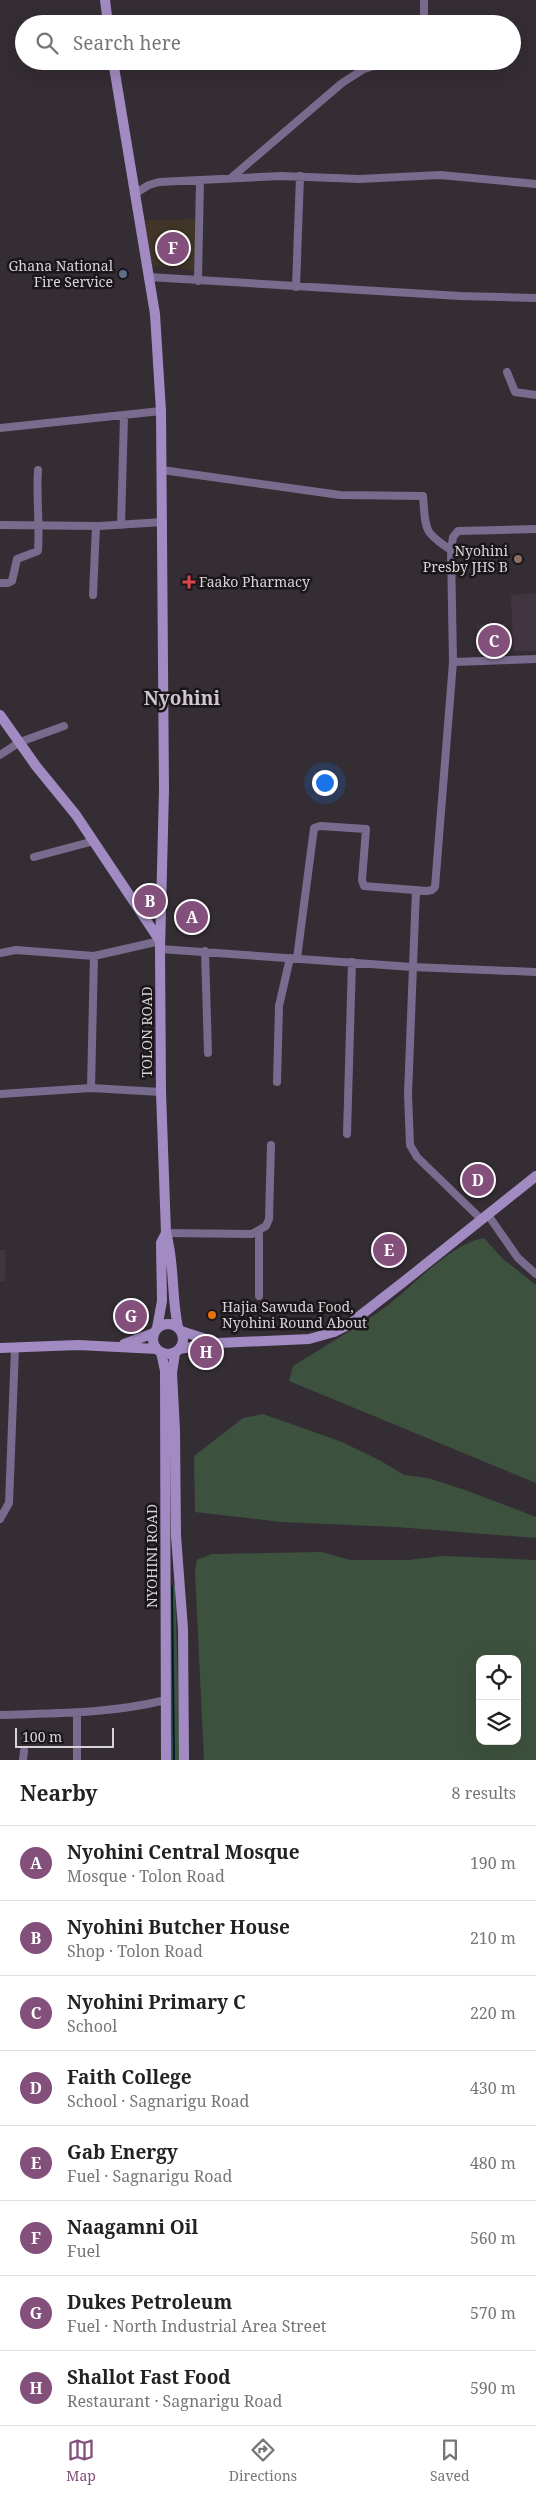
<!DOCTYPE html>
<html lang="en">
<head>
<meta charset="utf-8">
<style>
	body { margin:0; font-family:"Noto Serif",serif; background:#f2f2f2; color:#222 }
	.controls { position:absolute; right:15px; bottom:15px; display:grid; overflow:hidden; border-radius:10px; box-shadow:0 5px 20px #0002 }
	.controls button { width:45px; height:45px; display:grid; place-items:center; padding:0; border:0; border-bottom:1px solid #e0e0e0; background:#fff; color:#222; font:25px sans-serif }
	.scale { position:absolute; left:15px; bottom:12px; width:99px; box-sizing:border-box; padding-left:5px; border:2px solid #d8d3d7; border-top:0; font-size:14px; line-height:18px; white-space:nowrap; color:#d8d3d7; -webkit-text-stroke:4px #1a1619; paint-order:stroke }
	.you { position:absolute; left:324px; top:782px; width:18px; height:18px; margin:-12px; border:4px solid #fff; border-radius:50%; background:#1a73e8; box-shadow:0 0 0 8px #1a73e833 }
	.badge { display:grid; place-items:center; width:32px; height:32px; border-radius:50%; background:#834f7b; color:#fff; font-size:16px; font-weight:700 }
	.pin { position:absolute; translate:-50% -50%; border:2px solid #fff; box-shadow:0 1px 5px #0006 }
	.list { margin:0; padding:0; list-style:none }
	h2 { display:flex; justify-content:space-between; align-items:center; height:65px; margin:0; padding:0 20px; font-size:21px }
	h2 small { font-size:16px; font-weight:400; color:#767676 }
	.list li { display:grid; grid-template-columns:32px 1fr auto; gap:15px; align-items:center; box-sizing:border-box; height:75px; padding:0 20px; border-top:1px solid #e0e0e0 }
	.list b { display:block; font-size:19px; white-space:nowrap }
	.list p { margin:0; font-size:16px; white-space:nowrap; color:#767676 }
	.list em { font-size:16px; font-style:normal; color:#767676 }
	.icon { flex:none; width:28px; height:28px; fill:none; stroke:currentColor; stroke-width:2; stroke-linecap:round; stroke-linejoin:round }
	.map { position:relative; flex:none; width:536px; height:1760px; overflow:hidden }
	.search { position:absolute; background:#fff; box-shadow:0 5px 20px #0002; left:15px; right:15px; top:15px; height:55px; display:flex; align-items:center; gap:12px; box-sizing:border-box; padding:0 18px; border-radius:28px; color:#767676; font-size:19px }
	.sheet { height:665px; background:#fff }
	nav { display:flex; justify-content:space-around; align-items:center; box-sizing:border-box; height:70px; border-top:1px solid #e0e0e0; background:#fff; font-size:14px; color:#767676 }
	nav a { display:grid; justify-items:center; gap:2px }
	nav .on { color:#834f7b }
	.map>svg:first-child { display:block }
</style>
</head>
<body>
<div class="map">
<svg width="536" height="1760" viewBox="0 0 536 1760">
	<rect width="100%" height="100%" fill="#342d34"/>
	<path fill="#403526" d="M197 219V270L155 266 150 269 141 220Z"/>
	<path fill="#413540" d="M536 593V651H513L511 595Z
		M505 624V631H511V651H505L504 654 478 655 477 625Z
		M0 1250H6L5 1281H0Z"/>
	<path fill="#3d523e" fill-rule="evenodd" d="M484 1238 503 1259 536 1285V1483L289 1381 293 1366C323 1347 355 1329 384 1308 412 1288 449 1244 484 1238Z
		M263 1414 342 1442 381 1461 404 1475 428 1478 465 1490 536 1517V1538L397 1527 281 1522 195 1512 194 1456 243 1418Z
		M322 1552 350 1560H408L444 1556 536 1560V1760H204L195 1572 197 1560 212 1554ZM480 1659H517V1741H480Z
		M175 1585 180 1760H169V1586Z"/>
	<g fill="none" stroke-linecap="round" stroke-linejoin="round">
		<path stroke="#001b2e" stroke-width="2" d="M172 1586 174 1760"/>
		<path stroke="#796b8e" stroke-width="8" d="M424 0V24
			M231 178 342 83 364 69 377 65 418 64 423 61
			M134 194 149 185 159 182 281 176 359 179 440 175 536 184
			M149 277 460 296 536 298
			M198 281 200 180
			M296 287 300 176
			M507 372 515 392 536 395
			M0 428 161 411
			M162 470 340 495 423 496C426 529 422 531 451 550
			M0 525 99 526 163 522
			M121 525 124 416
			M0 583H8L12 581 17 559 38 551C40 524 36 497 38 470
			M93 595 96 526
			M453 662 536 659
			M0 755 20 742 64 726
			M34 857 94 841
			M416 890 408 1094 410 1145 417 1157 482 1220
			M160 949 412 967 536 972
			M205 951 208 1053
			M0 953 16 950 94 956 160 941
			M297 958 314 828 320 826 366 829 362 880 364 886 427 891 432 890 435 887 453 662 451 550 453 537 458 531 536 529
			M277 1082 279 1006 290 958
			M91 1088 94 956
			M0 1094 91 1088 161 1092
			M347 1134 352 962
			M488 1215 518 1258 536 1274
			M259 1231V1296
			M166 1233 252 1234 266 1226 269 1219 271 1145
			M0 1519 9 1503 15 1348
			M77 1714V1760
			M0 1715C60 1713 107 1714 166 1700
			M23 1760 24 1751"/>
		<path stroke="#a28bc3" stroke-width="10" d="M105 0 108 24
			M113 61 155 314 161 411 164 790 160 949 161 1092 166 1233C175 1263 171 1296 178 1327
			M0 715 36 766 76 815 160 941
			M153 1339a15 15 0 1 1 30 0a15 15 0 1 1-30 0Z
			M157 1328 162 1301 161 1243 166 1233
			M181 1331 212 1341
			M124 1344 154 1333
			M0 1348 78 1345 157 1349
			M179 1349 218 1343 309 1339 334 1332 348 1325 402 1283 536 1176
			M161 1352 165 1371 166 1760
			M175 1353 172 1373 175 1430 176 1536 183 1629 184 1760"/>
	</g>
	<circle fill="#5c6f8a" stroke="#1a1619" stroke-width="2" cx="123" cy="274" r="5"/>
	<circle fill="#8d6e63" stroke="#1a1619" stroke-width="2" cx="518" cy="559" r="5"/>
	<path fill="#e0444e" stroke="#1a1619" stroke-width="2" d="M186.5 574.5h5v5h5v5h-5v5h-5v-5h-5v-5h5z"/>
	<circle fill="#e8710a" stroke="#1a1619" stroke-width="2" cx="212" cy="1315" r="5"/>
	<g text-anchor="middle" stroke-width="5" stroke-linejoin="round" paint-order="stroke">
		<g font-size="14" fill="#d8d3d7" stroke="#1a1619" text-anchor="end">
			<text x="113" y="271">Ghana National<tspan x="113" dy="16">Fire Service</tspan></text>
			<text x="508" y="556">Nyohini<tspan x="508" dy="16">Presby JHS B</tspan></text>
			<text x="199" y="587" text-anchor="start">Faako Pharmacy</text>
			<text x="222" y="1312" text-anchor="start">Hajia Sawuda Food,<tspan x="222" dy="16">Nyohini Round About</tspan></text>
		</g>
		<g font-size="14" fill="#d8d3d7" stroke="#1a1619">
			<text transform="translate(147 1032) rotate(-90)" y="5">TOLON ROAD</text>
			<text transform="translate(152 1556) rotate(-90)" y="5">NYOHINI ROAD</text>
		</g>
		<g font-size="19" font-weight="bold" fill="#cfc6ce" stroke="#1a1619">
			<text x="182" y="705">Nyohini</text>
		</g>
	</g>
</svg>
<div class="controls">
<button><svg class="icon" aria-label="locate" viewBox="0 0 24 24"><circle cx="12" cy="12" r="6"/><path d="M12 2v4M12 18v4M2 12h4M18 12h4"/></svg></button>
<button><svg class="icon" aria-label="layers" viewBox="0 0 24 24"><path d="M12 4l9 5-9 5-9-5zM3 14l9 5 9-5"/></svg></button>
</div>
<div class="scale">100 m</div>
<div class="you"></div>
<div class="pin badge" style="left:192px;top:917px">A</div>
<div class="pin badge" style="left:150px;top:901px">B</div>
<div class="pin badge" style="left:494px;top:641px">C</div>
<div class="pin badge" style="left:478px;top:1180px">D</div>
<div class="pin badge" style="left:389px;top:1250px">E</div>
<div class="pin badge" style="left:173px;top:248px">F</div>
<div class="pin badge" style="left:131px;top:1316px">G</div>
<div class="pin badge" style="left:206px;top:1352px">H</div>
<div class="search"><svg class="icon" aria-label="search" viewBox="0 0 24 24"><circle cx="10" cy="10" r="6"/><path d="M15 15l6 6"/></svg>Search here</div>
</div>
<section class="sheet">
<h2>Nearby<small>8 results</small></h2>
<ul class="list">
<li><span class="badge">A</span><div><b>Nyohini Central Mosque</b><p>Mosque · Tolon Road</p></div><em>190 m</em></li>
<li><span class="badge">B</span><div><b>Nyohini Butcher House</b><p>Shop · Tolon Road</p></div><em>210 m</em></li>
<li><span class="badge">C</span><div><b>Nyohini Primary C</b><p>School</p></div><em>220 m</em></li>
<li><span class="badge">D</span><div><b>Faith College</b><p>School · Sagnarigu Road</p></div><em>430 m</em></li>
<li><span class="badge">E</span><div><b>Gab Energy</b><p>Fuel · Sagnarigu Road</p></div><em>480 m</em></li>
<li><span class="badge">F</span><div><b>Naagamni Oil</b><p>Fuel</p></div><em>560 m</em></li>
<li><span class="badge">G</span><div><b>Dukes Petroleum</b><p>Fuel · North Industrial Area Street</p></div><em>570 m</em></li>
<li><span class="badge">H</span><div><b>Shallot Fast Food</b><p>Restaurant · Sagnarigu Road</p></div><em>590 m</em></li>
</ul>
</section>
<nav>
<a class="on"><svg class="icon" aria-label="map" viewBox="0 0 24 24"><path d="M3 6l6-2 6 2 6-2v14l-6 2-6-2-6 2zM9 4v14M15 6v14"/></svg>Map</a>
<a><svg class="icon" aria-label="directions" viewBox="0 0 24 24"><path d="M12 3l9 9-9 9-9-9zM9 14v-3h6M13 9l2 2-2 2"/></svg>Directions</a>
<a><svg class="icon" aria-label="saved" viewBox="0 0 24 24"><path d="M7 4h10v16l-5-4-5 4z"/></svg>Saved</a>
</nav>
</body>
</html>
